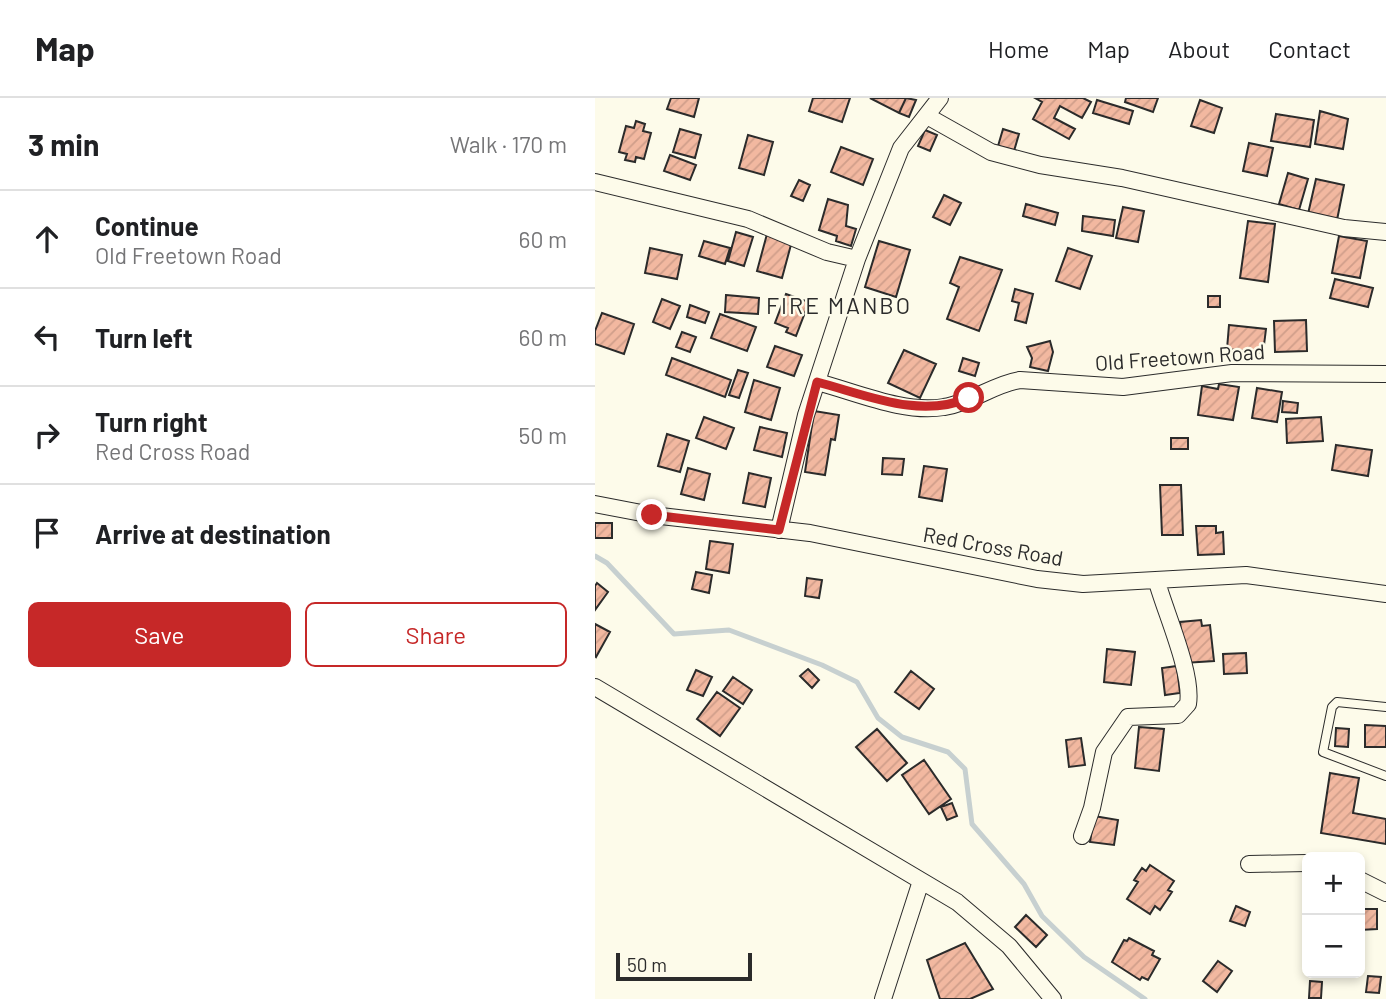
<!DOCTYPE html>
<html lang="en">
<head>
<meta charset="utf-8">
<style>
	body { margin:0; font-family:Barlow,sans-serif; background:#f2f2f2; color:#202124 }
	.controls { position:absolute; right:21px; bottom:21px; display:grid; overflow:hidden; border-radius:10px; box-shadow:0 4px 10px #0003 }
	.controls button { width:63px; height:63px; display:grid; place-items:center; padding:0; border:0; border-bottom:2px solid #e0e0e0; background:#fff; color:#202124; font:35px sans-serif }
	.scale { position:absolute; left:21px; bottom:18px; width:136px; box-sizing:border-box; padding-left:7px; border:4px solid #2b2b2b; border-top:0; font-size:19px; line-height:24px; white-space:nowrap; color:#2b2b2b; -webkit-text-stroke:5px #fdfbea; paint-order:stroke }
	.stop { position:absolute; width:21px; height:21px; margin:-16px; border:5px solid #c62828; border-radius:50%; background:#fff }
	.stop.end { background:#c62828; border-color:#fff; box-shadow:0 2px 7px #0008 }
	.list { margin:0; padding:0; list-style:none }
	h2 { display:flex; justify-content:space-between; align-items:center; height:91px; margin:0; padding:0 28px; font-size:30px }
	h2 small { font-size:23px; font-weight:400; color:#757577 }
	.list li { display:grid; grid-template-columns:46px 1fr auto; gap:21px; align-items:center; box-sizing:border-box; height:98px; padding:0 28px; border-top:2px solid #e0e0e0 }
	.list b { display:block; font-size:26px; white-space:nowrap }
	.list p { margin:0; font-size:23px; white-space:nowrap; color:#757577 }
	.list em { font-size:23px; font-style:normal; color:#757577 }
	.actions { display:flex; gap:14px; padding:21px 28px }
	.actions a { flex:1; padding:16px 0; border:2px solid #c62828; border-radius:10px; text-align:center; font-size:24px; color:#c62828 }
	.actions .main { background:#c62828; color:#fff }
	.icon { flex:none; width:38px; height:38px; fill:none; stroke:currentColor; stroke-width:2; stroke-linecap:round; stroke-linejoin:round }
	.map { position:relative; flex:none; width:791px; height:901px; overflow:hidden }
	header { display:flex; align-items:center; gap:42px; box-sizing:border-box; height:98px; padding:0 35px; background:#fff; border-bottom:2px solid #e0e0e0 }
	header strong { font-size:33px }
	nav { display:flex; gap:38px; margin-inline-start:auto; font-size:24px }
	main { display:flex }
	aside { flex:1; background:#fff }
	.map>svg:first-child { display:block }
</style>
</head>
<body>
<header>
<strong>Map</strong>
<nav><a>Home</a><a>Map</a><a>About</a><a>Contact</a></nav>
</header>
<main>
<aside>
<h2>3 min<small>Walk · 170 m</small></h2>
<ul class="list">
<li><svg class="icon" aria-label="ahead" viewBox="0 0 24 24"><path d="M12 20V5M6 11l6-6 6 6"/></svg><div><b>Continue</b><p>Old Freetown Road</p></div><em>60 m</em></li>
<li><svg class="icon" aria-label="left" viewBox="0 0 24 24"><path d="M17 20v-9H6M10 6l-5 5 5 5"/></svg><div><b>Turn left</b></div><em>60 m</em></li>
<li><svg class="icon" aria-label="right" viewBox="0 0 24 24"><path d="M7 20v-9h11M14 6l5 5-5 5"/></svg><div><b>Turn right</b><p>Red Cross Road</p></div><em>50 m</em></li>
<li><svg class="icon" aria-label="arrive" viewBox="0 0 24 24"><path d="M6 21V4h12l-3 4 3 4H6"/></svg><div><b>Arrive at destination</b></div></li>
</ul>
<div class="actions"><a class="main">Save</a><a>Share</a></div>
</aside>
<div class="map">
<svg width="791" height="901" viewBox="0 0 791 901">
	<defs>
		<pattern id="building-hatch" width="6" height="6" patternUnits="userSpaceOnUse" patternTransform="scale(1.75)"><rect width="6" height="6" fill="#f2b8a0"/><path d="M-1 1l2-2M0 6l6-6M5 7l2-2" fill="none" stroke="#d09e8a"/></pattern>
	</defs>
	<rect width="100%" height="100%" fill="#fdfbea"/>
	<g fill="none" stroke-linecap="round" stroke-linejoin="round">
		<path stroke="#c7d0d0" stroke-width="5" d="M0 458 12 465 79 536 134 532 227 567 262 584 283 620 307 639 353 654 370 671 377 726 429 786 447 818 489 859 550 901"/>
	</g>
	<path fill="url(#building-hatch)" stroke="#2b2b2b" stroke-width="2" d="M76 0H104L99 19 72 11Z
		M218 0H255L247 24 214 13Z
		M275 0H311L304 15Z
		M311 0 321 2 314 19 304 15Z
		M440 0H488L496 4 487 20 465 8 459 20 480 31 474 41 438 21 447 4Z
		M531 0H563L558 14 530 4Z
		M502 2 538 13 534 26 498 15Z
		M605 2 627 10 619 35 596 28Z
		M725 13 753 21 748 51 720 46Z
		M681 16 719 22 715 49 676 43Z
		M41 23 50 26 48 33 56 35 49 61 41 59 40 64 30 62 32 56 24 54 31 28 39 30Z
		M85 31 106 37 100 60 78 54Z
		M408 31 424 36 419 53 403 48Z
		M330 32 342 37 335 53 323 48Z
		M153 37 178 44 169 77 144 70Z
		M654 45 678 50 672 78 648 73Z
		M246 49 278 61 268 87 236 74Z
		M75 57 101 67 95 82 69 73Z
		M693 75 713 81 704 112 684 106Z
		M721 81 749 87 742 122 713 116Z
		M204 82 215 87 208 103 196 98Z
		M349 97 366 105 355 127 338 119Z
		M233 101 253 107 251 128 261 131 256 148 241 143 242 138 224 132Z
		M431 106 463 115 460 127 428 118Z
		M528 109 549 113 543 144 521 140Z
		M488 118 520 122 518 138 487 133Z
		M653 123 680 126 673 184 645 180Z
		M141 134 158 139 149 168 133 163Z
		M172 136 197 143 187 180 162 173Z
		M744 138 772 143 765 180 737 175Z
		M109 143 135 150 130 166 104 158Z
		M284 143 315 152 301 199 270 189Z
		M55 150 87 157 82 181 50 175Z
		M473 150 497 158 485 191 461 183Z
		M365 159 407 172 384 233 352 221 364 189 355 185Z
		M740 181 778 190 773 209 735 200Z
		M420 191 438 196 431 225 420 222 424 205 417 203Z
		M191 196 214 204 201 238 191 234 193 230 180 225Z
		M131 197 164 200 163 216 130 214Z
		M613 198H625V209H613Z
		M67 201 85 208 75 231 58 224Z
		M95 207 114 214 110 225 92 219Z
		M7 215 39 226 29 256 0 246V233Z
		M125 216 161 229 152 253 116 240Z
		M711 222 712 253 680 254 679 223Z
		M634 227 671 231 668 255 632 251Z
		M87 234 101 239 95 254 81 249Z
		M455 243 458 254 453 273 435 269 437 260 432 249Z
		M180 248 207 257 199 278 172 269Z
		M309 252 341 266 325 300 293 285Z
		M77 260 136 282 130 299 71 277Z
		M368 260 384 265 380 278 364 273Z
		M143 272 153 275 144 300 134 297Z
		M159 282 185 290 176 322 150 314Z
		M624 286 644 289 638 322 603 317 607 288 623 291Z
		M662 290 687 294 682 324 657 320Z
		M688 303 703 305 702 315 687 314Z
		M219 313 244 317 240 342 236 341 230 377 210 374Z
		M109 319 139 330 131 351 101 340Z
		M726 319 728 343 692 345 691 321Z
		M165 329 192 335 187 359 159 352Z
		M72 336 94 343 85 374 63 368Z
		M576 340H593V351H576Z
		M741 347 777 352 773 378 737 372Z
		M288 360 309 361 307 377 287 376Z
		M329 368 352 371 347 403 324 399Z
		M93 370 115 376 109 402 86 396Z
		M154 375 176 380 170 409 148 405Z
		M565 387H586L588 437H567Z
		M0 425H17V440H0Z
		M601 428H621V435L628 434 629 456 603 457Z
		M115 443 138 446 134 475 111 471Z
		M101 474 117 477 114 495 97 491Z
		M212 480 227 482 224 500 210 498Z
		M2 485 13 494 0 512V488Z
		M606 522 607 528 615 527 619 563 589 565 585 524Z
		M0 526 15 534 1 559 0 558Z
		M512 551 540 554 536 587 509 584Z
		M651 555 652 575 629 576 628 556Z
		M582 568 585 595 570 597 567 570Z
		M213 571 224 582 217 590 205 578Z
		M101 572 117 579 108 598 92 592Z
		M316 573 339 591 324 611 300 594Z
		M138 579 157 592 148 606 128 593Z
		M122 594 145 610 125 638 102 621Z
		M770 627 791 628V649H770Z
		M544 629 569 631 564 673 540 670Z
		M741 630 754 631 753 649 740 648Z
		M282 631 312 665 292 683 261 649Z
		M486 640 490 667 474 669 471 642Z
		M329 662 356 701 334 716 307 677Z
		M735 675 764 680 758 715 791 721V746L726 735Z
		M357 705 362 718 352 722 346 709Z
		M499 718 523 722 519 747 495 744Z
		M555 767 579 783 573 792 577 794 565 812 560 808 555 816 532 801 543 784 539 782 547 770 551 773Z
		M641 808 655 814 650 828 635 823Z
		M765 811H782V831L765 832Z
		M431 817 452 837 441 849 420 829Z
		M534 840 559 853 557 857 565 861 553 882 547 879 545 882 517 864 529 842 532 843Z
		M370 845 398 891 375 901H345L332 862Z
		M623 863 637 873 622 894 608 883Z
		M773 878 786 879 784 895 771 894Z
		M715 883 727 884 726 900H714Z"/>
	<g fill="none" stroke-linecap="round" stroke-linejoin="round">
		<defs>
			<path id="service" d="M791 609 742 604 737 609 728 654 791 678"/>
			<path id="minor" d="M332 18 396 54 445 67 527 80 749 130 791 134
				M0 84 153 121 232 154 262 161
				M222 284C261 294 309 316 349 309 376 305 399 286 425 282L528 289 637 275 791 276
				M0 406 57 417 215 435 442 481 488 486 651 477 791 496
				M184 432 211 317 262 161 306 50 345 0
				M0 589 362 804 414 848 458 901
				M487 738 497 710 509 654 533 619 583 617 593 606C598 576 571 516 562 484
				M654 766 712 765
				M765 782 791 795
				M288 901 326 783"/>
		</defs>
		<use href="#service" stroke="#2b2b2b" stroke-width="10"/>
		<use href="#minor" stroke="#2b2b2b" stroke-width="18"/>
		<use href="#service" stroke="#fdfbea" stroke-width="8"/>
		<use href="#minor" stroke="#fdfbea" stroke-width="16"/>
	</g>
	<g fill="none" stroke-linecap="round" stroke-linejoin="round">
		<path stroke="#c62828" stroke-width="9" d="M57 417 184 432 222 284C272 297 324 321 374 300"/>
	</g>
	<g text-anchor="middle" stroke-width="5" stroke-linejoin="round" paint-order="stroke">
		<g font-size="21" fill="#2b2b2b" stroke="#fdfbea">
			<text transform="translate(585 260) rotate(-4)" y="7">Old Freetown Road</text>
			<text transform="translate(398 449) rotate(10)" y="7">Red Cross Road</text>
		</g>
		<g font-size="23" letter-spacing="2" fill="#2b2b2b" stroke="#fdfbea">
			<text x="244" y="216">FIRE MANBO</text>
		</g>
	</g>
</svg>
<div class="controls">
<button>+</button>
<button>−</button>
</div>
<div class="scale">50 m</div>
<div class="stop" style="left:374px;top:300px"></div>
<div class="stop end" style="left:57px;top:417px"></div>
</div>
</main>
</body>
</html>
